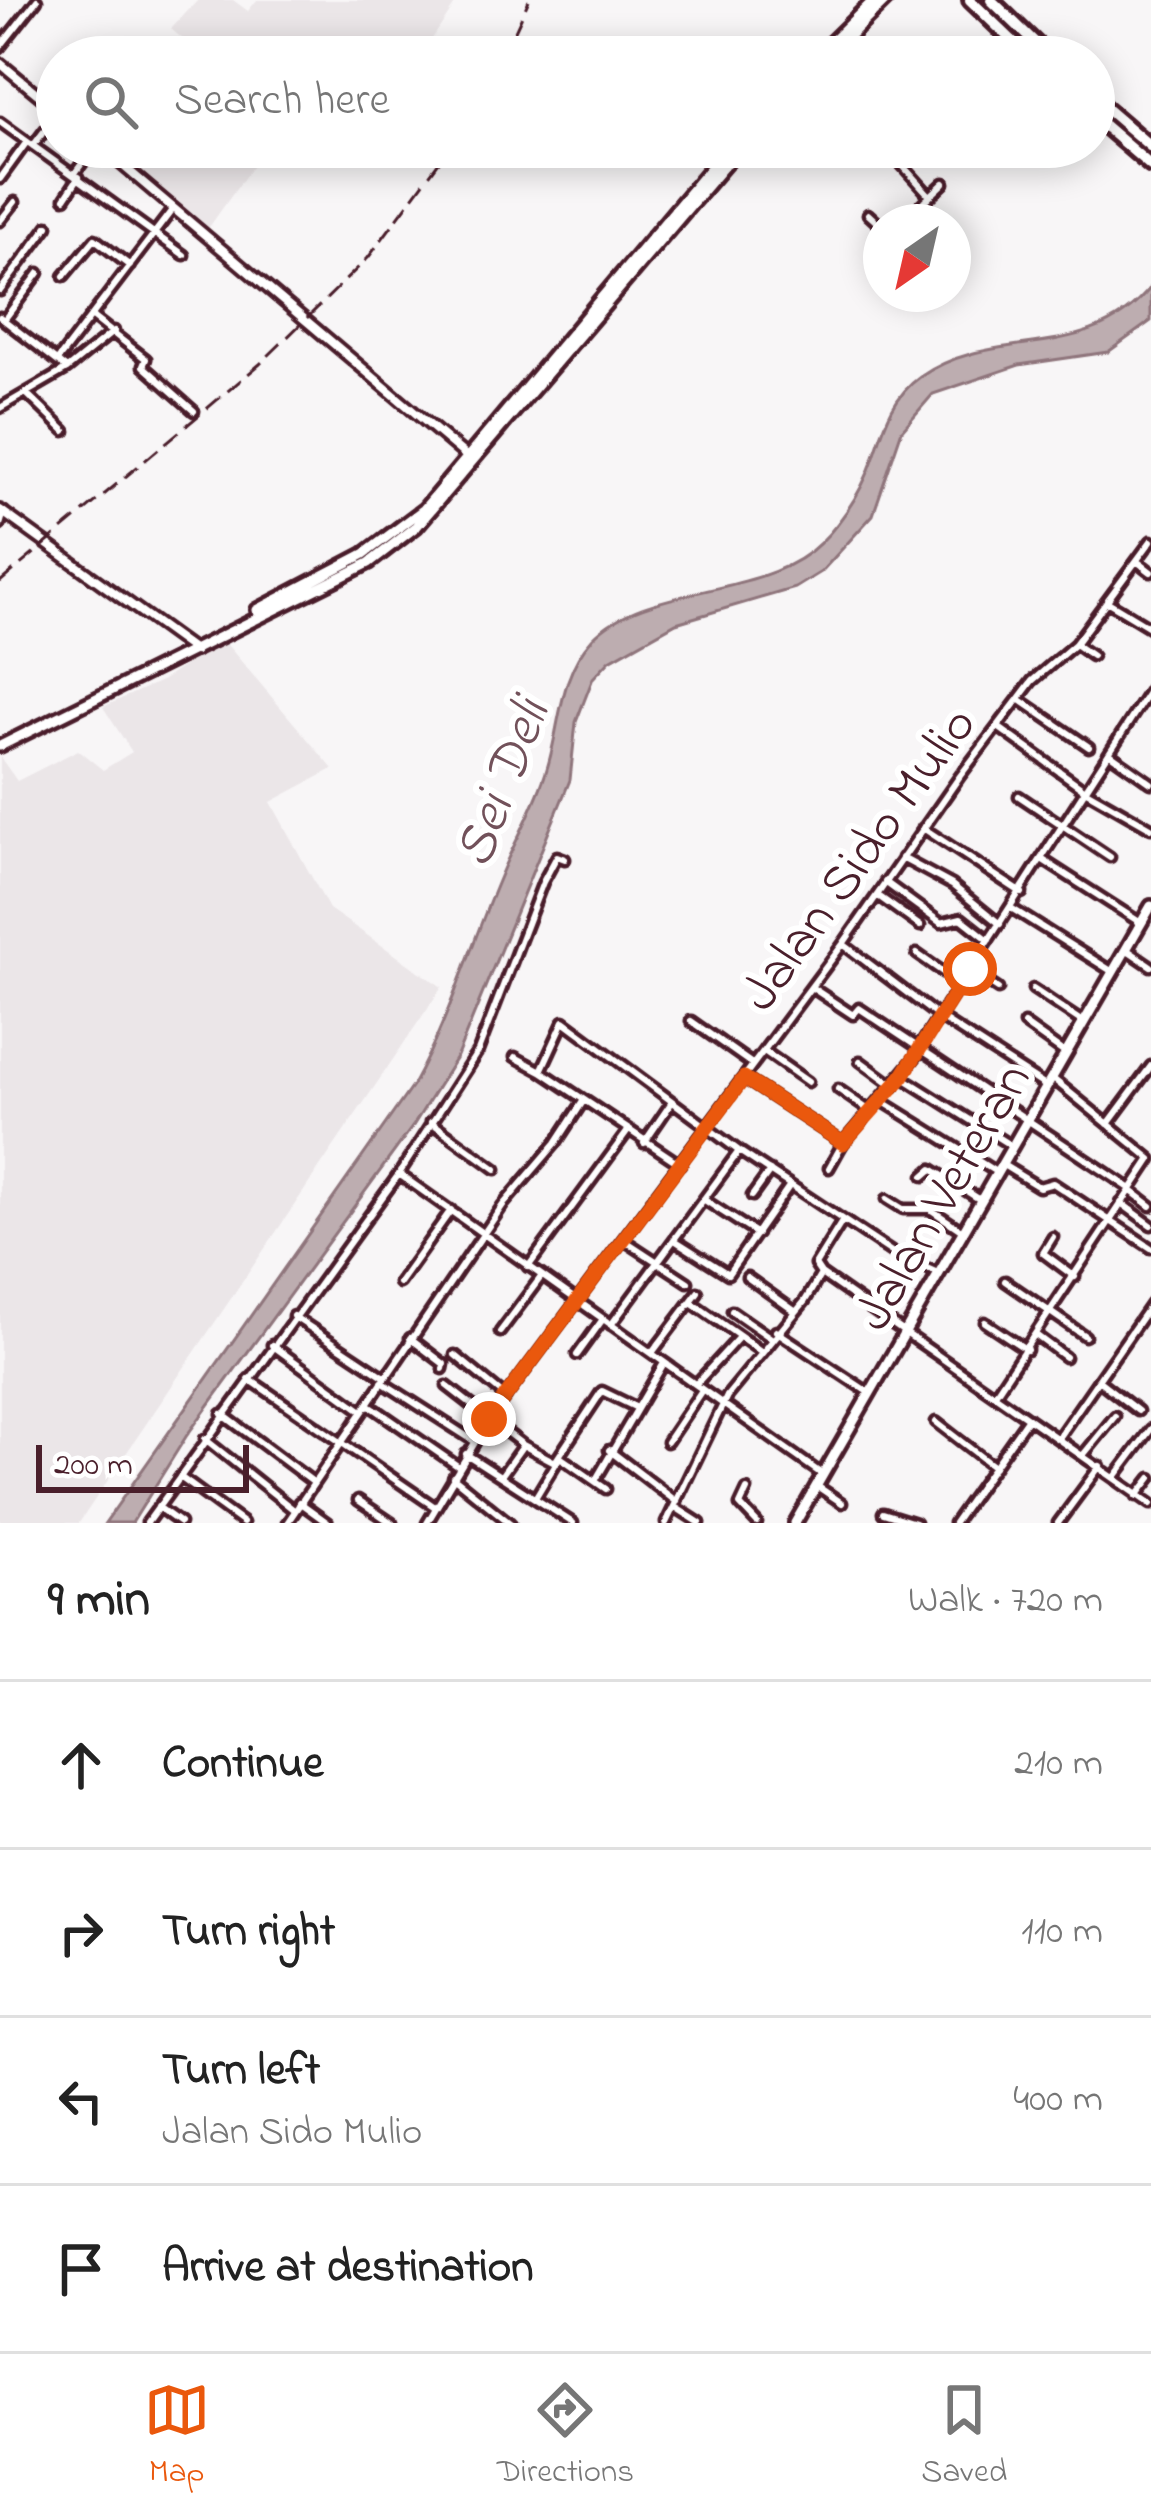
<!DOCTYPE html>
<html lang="en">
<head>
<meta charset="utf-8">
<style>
	body { margin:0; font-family:"Indie Flower",sans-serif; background:#f6f6f6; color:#222 }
	.compass { position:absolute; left:863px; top:204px; width:108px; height:108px; border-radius:50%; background:#fff; box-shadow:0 6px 30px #0003; rotate:214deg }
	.scale { position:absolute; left:36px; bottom:30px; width:213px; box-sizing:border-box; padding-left:12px; border:6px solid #4a1f2b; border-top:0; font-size:33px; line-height:42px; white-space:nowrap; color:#4a1f2b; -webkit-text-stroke:9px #fff; paint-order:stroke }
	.stop { position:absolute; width:36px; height:36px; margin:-27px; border:9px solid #ea580c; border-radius:50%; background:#fff }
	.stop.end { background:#ea580c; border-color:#fff; box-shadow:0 3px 12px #0008 }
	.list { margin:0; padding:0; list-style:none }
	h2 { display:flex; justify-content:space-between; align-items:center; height:156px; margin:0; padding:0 48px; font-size:51px }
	h2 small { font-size:39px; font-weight:400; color:#767676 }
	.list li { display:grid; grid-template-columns:78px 1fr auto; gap:36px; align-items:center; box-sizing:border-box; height:168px; padding:0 48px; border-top:3px solid #e0e0e0 }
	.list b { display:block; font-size:45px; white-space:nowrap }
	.list p { margin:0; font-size:39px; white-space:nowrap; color:#767676 }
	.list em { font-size:39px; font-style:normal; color:#767676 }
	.icon { flex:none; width:66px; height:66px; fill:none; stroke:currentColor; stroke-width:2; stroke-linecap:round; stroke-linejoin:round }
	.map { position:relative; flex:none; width:1151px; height:1523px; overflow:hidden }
	.search { position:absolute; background:#fff; box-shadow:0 6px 30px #0003; left:36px; right:36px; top:36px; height:132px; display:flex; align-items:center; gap:30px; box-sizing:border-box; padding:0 42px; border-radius:66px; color:#767676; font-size:45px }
	.sheet { height:828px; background:#fff }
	nav { display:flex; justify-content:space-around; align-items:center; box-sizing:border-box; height:168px; border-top:3px solid #e0e0e0; background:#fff; font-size:33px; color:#767676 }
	nav a { display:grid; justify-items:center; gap:6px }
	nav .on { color:#ea580c }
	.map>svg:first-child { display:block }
</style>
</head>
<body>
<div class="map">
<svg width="1151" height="1523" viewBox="0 0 1151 1523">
	<rect width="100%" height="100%" fill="#f8f6f7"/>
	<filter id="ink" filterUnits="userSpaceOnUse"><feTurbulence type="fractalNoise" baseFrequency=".00833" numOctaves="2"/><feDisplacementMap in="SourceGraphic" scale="24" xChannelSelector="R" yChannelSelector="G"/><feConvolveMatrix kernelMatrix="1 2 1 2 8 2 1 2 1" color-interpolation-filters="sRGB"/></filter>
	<g filter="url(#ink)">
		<path fill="#ebe6e8" d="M198 0H233L248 11 257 0H458L420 57H194L197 51 171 29Z
			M141 147H266L207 230 131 164Z
			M223 640 333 769 271 802 329 909 442 987 79 1523H0V757L17 781 78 750 103 770 132 752 103 707 163 680Z"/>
		<path fill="#bdadb0" stroke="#8f747b" stroke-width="3" d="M1151 287V321L1108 352 1019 365 933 394 902 430 873 515 821 572 795 588 676 623 610 660 593 678 576 722 570 780 457 1056 413 1126 187 1435 132 1523H105L413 1085C451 1016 472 940 504 867 518 836 534 808 545 775 561 730 557 677 592 639 643 585 750 598 810 552 836 531 861 494 872 462 883 431 890 398 920 377 995 324 1087 367 1151 287Z"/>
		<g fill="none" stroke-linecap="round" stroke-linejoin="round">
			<defs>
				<path id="minor" d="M0 47 37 0
					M0 122 184 255
					M33 146 57 114
					M886 147 930 196
					M75 173 94 147
					M0 179 26 143
					M65 198 79 177
					M868 214 881 226
					M0 221 15 202
					M903 222 944 183
					M64 276 95 239 130 266
					M0 291 48 226
					M91 316 146 359 143 366 194 411
					M0 317 67 369
					M4 320 39 273
					M57 361 172 210
					M27 394 65 431
					M0 408 67 369 114 331
					M0 525 4 512
					M1138 562 1151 572
					M1108 602 1151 628
					M1075 644 1092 656
					M1019 699 1089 747
					M998 727 1088 792 1151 828
					M1110 754 1151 783
					M1019 796 1110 857
					M923 828 1022 893
					M902 858 952 885 1000 924
					M565 859 557 856 543 882 478 1051 399 1174 823 1475
					M1043 860 1141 923
					M885 882 941 923 961 918 989 940
					M877 895 920 926
					M1011 908 1113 972
					M843 944 939 1017 1047 1087
					M1126 949 1151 966
					M917 954 960 984
					M971 971 998 989
					M811 987 853 1015 859 1008 1131 1189
					M1033 989 1084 1023
					M939 1017 1151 688
					M691 1021 752 1064
					M1024 1024 1066 1054
					M764 1051 808 1082
					M917 1051 940 1015
					M515 1057 541 1071
					M860 1061 894 1086
					M902 1077 1013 1147
					M744 1078 843 1143 918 1054
					M1052 1078 1151 1159
					M838 1089 870 1111
					M882 1101 996 1172
					M431 1122 496 1169
					M1108 1124 1151 1066
					M644 1143 672 1102
					M680 1164 541 1071 564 1021 739 1151 893 1253 940 1274
					M1003 1165 1039 1187 1053 1183 1151 1248
					M829 1168 843 1143
					M924 1176 932 1169 982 1201
					M1130 1190 1151 1206
					M752 1196 770 1171
					M887 1199 903 1209H930L964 1232
					M706 1201 757 1234
					M1121 1203 1151 1225
					M1053 1237 1043 1253 1075 1277
					M624 1240 688 1282
					M676 1241 728 1274 790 1185
					M528 1267 628 1131
					M821 1274 1151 1504
					M747 1277 796 1312
					M1005 1281 1085 1336
					M399 1283 451 1210
					M691 1302 762 1352
					M732 1311 771 1338
					M293 1316 385 1377
					M985 1322 1027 1350
					M611 1325 739 1151
					M776 1331 868 1392
					M500 1332 541 1277
					M1037 1336 1065 1357
					M410 1338 444 1364 443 1369
					M272 1345 361 1410
					M652 1353 698 1292
					M455 1355 506 1397
					M577 1355 603 1319
					M249 1379 435 1507
					M1098 1380 1138 1411
					M382 1382 474 1441
					M696 1384 739 1337
					M447 1386 523 1445 555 1462 602 1391 635 1407
					M995 1394 1151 1159
					M368 1404 459 1467
					M222 1414 313 1482
					M936 1422 994 1467
					M1058 1438 1151 1304
					M205 1439 294 1510
					M667 1442 702 1390
					M609 1450 677 1502
					M466 1454 573 1523
					M1084 1454 1115 1416
					M560 1457 606 1489
					M501 1476 523 1445
					M180 1477 243 1523
					M453 1477 510 1523
					M1115 1477 1151 1429
					M595 1481 664 1363
					M817 1486 842 1503
					M747 1490 740 1505 757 1523
					M1137 1496 1151 1478
					M535 1498 558 1460
					M358 1500 392 1523
					M299 1502 328 1523
					M158 1507 180 1523
					M675 1507 700 1523
					M883 1513 915 1523
					M147 1523 399 1174
					M287 1523 503 1205 556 1143 584 1100
					M427 1523 489 1419 843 944 960 776 1032 681 1075 644 1151 541
					M666 1523 727 1396 805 1301 821 1274 815 1265 843 1220
					M954 1523 1028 1418
					M1058 1523 1100 1466"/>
				<path id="tertiary" d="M0 63 57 110
					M101 147 471 460
					M0 510 195 651"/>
				<path id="primary" d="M795 1523 1151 906"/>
				<path id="trunk" d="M816 57 874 0
					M828 57 886 0
					M257 610 364 554 424 509 728 147
					M0 746 369 563 417 526 740 147"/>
				<path id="motorway" d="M970 0 1029 57
					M991 0 1050 57
					M1094 98 1151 147
					M1094 117 1151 166"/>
			</defs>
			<use href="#minor" stroke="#4a1f2b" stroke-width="15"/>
			<use href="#tertiary" stroke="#4a1f2b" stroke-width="16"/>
			<use href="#primary" stroke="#4a1f2b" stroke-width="18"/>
			<use href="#trunk" stroke="#4a1f2b" stroke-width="18"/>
			<use href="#motorway" stroke="#4a1f2b" stroke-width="20"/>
			<use href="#minor" stroke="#fff" stroke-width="6"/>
			<use href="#tertiary" stroke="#fff" stroke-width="8"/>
			<use href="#primary" stroke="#fff" stroke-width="9"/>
			<use href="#trunk" stroke="#fff" stroke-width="9"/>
			<use href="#motorway" stroke="#fff" stroke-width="10"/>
			<path stroke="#4a1f2b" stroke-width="3" stroke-dasharray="18 9" stroke-linecap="butt" d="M503 57 529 0
				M0 582 260 364 368 258 450 147"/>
		</g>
	</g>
	<g fill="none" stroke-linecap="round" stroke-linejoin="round" filter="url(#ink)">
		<path stroke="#ea580c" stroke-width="15" d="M489 1419 744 1078 843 1143 902 1077 970 969"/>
	</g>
	<g text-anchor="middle" stroke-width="12" stroke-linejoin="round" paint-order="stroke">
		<g font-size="54" fill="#4a1f2b" stroke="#fff">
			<text transform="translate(856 857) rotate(-54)" y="19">Jalan Sido Mulio</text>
			<text transform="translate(940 1195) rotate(-60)" y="19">Jalan Veteran</text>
		</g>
		<g font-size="57" font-style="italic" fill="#72515a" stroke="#fff">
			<text transform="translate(499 782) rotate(-69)" y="20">Sei Deli</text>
		</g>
	</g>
</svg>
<svg class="compass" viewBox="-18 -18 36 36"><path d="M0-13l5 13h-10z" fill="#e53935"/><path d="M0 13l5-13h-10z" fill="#767676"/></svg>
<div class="scale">200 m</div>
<div class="stop" style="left:970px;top:969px"></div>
<div class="stop end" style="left:489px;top:1419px"></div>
<div class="search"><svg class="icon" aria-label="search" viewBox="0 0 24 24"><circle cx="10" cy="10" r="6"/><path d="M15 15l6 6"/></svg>Search here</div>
</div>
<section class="sheet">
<h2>9 min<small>Walk · 720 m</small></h2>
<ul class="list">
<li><svg class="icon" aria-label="ahead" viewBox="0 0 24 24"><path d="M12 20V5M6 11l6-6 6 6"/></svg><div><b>Continue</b></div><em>210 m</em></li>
<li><svg class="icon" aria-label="right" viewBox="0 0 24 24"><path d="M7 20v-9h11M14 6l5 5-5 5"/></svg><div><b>Turn right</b></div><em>110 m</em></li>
<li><svg class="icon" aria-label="left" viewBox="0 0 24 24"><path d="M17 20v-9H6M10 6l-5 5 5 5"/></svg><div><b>Turn left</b><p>Jalan Sido Mulio</p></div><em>400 m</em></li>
<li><svg class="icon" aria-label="arrive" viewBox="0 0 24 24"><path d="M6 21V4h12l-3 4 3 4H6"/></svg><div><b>Arrive at destination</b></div></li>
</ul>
</section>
<nav>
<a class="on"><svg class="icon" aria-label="map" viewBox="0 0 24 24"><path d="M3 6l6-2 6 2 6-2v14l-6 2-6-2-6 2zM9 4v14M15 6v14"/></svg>Map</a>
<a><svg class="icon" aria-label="directions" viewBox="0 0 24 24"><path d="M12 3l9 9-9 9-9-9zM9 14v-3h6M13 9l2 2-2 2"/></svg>Directions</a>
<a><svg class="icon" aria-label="saved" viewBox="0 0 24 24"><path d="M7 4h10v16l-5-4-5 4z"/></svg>Saved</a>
</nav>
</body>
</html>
